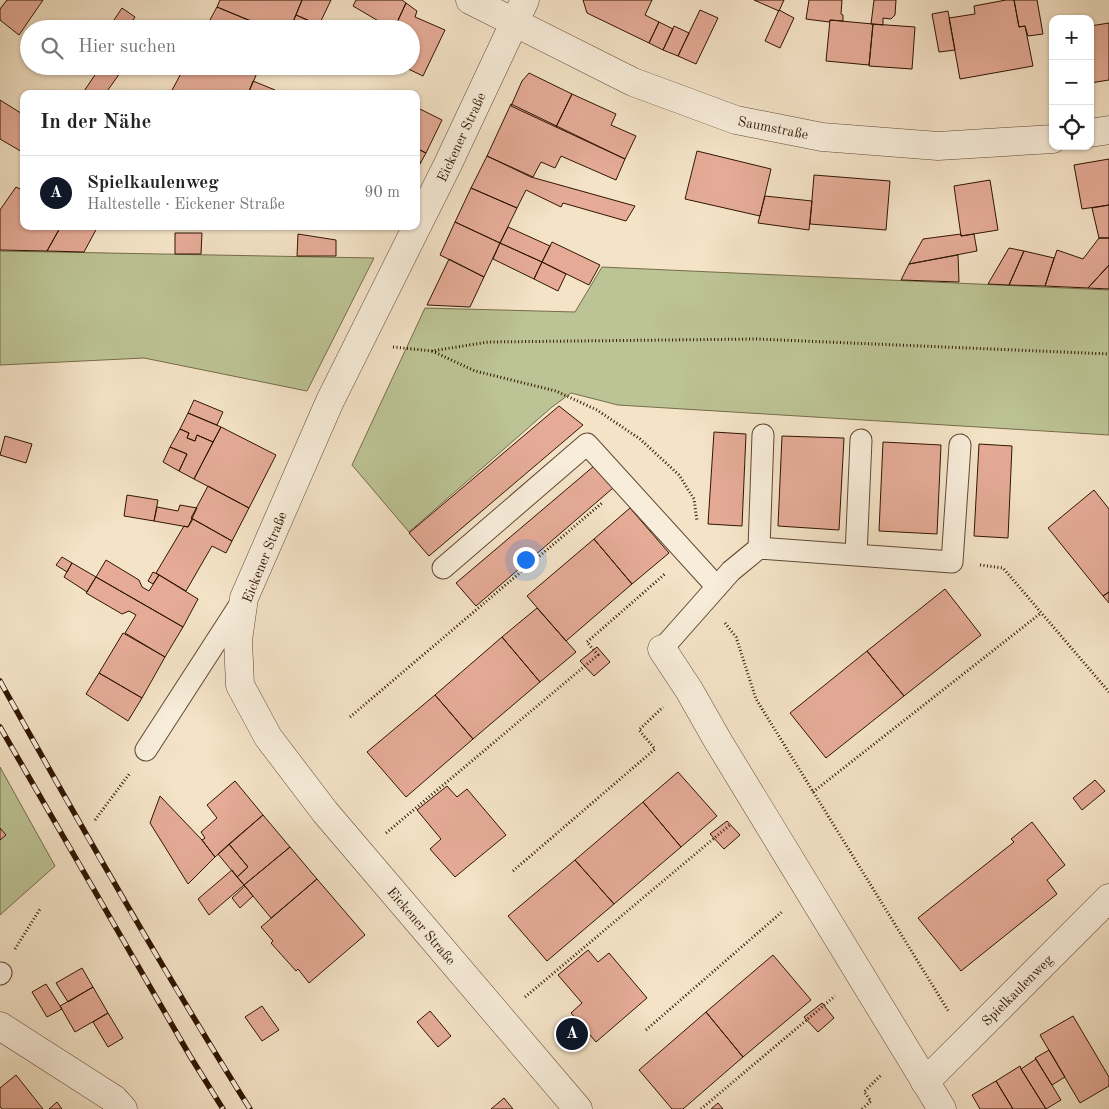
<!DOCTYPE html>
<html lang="de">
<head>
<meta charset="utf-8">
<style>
	body { margin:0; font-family:"Old Standard TT",serif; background:#f6f6f6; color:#222 }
	.controls { position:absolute; right:15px; top:15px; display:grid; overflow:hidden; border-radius:10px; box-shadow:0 1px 4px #0004 }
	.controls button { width:45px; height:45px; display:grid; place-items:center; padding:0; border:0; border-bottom:1px solid #e0e0e0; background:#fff; color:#222; font:25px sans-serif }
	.you { position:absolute; left:525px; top:559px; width:18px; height:18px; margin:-12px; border:4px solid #fff; border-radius:50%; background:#1a73e8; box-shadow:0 0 0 8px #1a73e833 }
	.badge { display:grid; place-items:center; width:32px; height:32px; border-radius:50%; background:#111827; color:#fff; font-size:16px; font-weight:700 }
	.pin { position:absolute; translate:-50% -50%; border:2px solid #fff; box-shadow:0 1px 5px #0006 }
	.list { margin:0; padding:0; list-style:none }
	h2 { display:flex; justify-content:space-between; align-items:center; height:65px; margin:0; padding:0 20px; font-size:21px }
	h2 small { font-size:16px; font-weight:400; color:#767676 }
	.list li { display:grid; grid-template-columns:32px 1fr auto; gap:15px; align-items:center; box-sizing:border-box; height:75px; padding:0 20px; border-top:1px solid #e0e0e0 }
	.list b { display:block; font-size:19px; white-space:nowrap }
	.list p { margin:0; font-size:16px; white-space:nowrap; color:#767676 }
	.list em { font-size:16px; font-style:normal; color:#767676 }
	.icon { flex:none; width:28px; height:28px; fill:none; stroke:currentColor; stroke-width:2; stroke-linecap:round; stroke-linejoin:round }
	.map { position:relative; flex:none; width:1109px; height:1109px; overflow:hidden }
	.search { position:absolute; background:#fff; box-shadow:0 1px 4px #0004; left:20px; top:20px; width:400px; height:55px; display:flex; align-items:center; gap:12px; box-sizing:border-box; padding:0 18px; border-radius:28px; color:#767676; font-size:19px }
	.panel { position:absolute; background:#fff; box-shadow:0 1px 4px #0004; left:20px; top:90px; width:400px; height:140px; border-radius:10px }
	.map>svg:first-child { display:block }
</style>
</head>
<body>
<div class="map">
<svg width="1109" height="1109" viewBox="0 0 1109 1109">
	<rect width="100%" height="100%" fill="#f4e3c7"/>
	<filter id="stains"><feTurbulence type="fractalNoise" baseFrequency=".004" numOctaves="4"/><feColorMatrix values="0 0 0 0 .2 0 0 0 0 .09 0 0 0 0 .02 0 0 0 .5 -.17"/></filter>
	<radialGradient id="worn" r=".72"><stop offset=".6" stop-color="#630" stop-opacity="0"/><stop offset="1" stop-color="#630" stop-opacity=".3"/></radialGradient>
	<path fill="#bcc394" stroke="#766c4a" d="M0 251 374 258 307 391 144 358 0 365Z
		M602 267 1109 290V435L618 405 571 393 552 407 409 532 352 465 425 308 575 312Z
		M0 767 55 866 0 915Z"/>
	<path fill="#e5ab97" stroke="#2f1500" d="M7 0H43L19 35 0 20V9Z
		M220 0H302L290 29H271L246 19 217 7Z
		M302 0H331L319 25 296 15Z
		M356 0H402L406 3 394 29H392L353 6Z
		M583 0H652L645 15 659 22 649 43 587 13Z
		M754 0H784L779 11Z
		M809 0H842L841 14 843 15V21L830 20 829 22 806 19Z
		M874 0H896L895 15 891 19 883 18V25L871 24Z
		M1006 0H1014L1019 27 1025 26 1033 66 960 79 949 18 975 14 974 6Z
		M1014 0H1037L1043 34 1028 36 1025 26 1019 27Z
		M406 3 417 11 415 17 445 30 423 76 402 66H411V29H394Z
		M217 7 246 19 271 29H205Z
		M122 8 135 17 127 29H108Z
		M700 10 718 18 696 64 678 56Z
		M779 10 794 18 780 48 765 41Z
		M948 11 955 50 939 52 932 14Z
		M296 15 319 25 318 29H290Z
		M830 20 873 24 869 65 826 61Z
		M659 22 673 29 663 50 649 43Z
		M1109 23V80L1090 83V26Z
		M873 24 915 27 912 69 869 66Z
		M674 26 689 33 678 56 663 50Z
		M101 66H125L105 94H82Z
		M185 66H260L248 94H170Z
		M529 73 572 94 556 127 511 106 522 81Z
		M253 81 275 90 273 94H248Z
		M572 94 616 114 611 125 636 136 625 159 556 127Z
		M0 100 24 115V153L0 139Z
		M511 104 625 159 616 180 561 156 555 168 541 162 533 177 487 156Z
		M416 107 442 120 426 153 416 148Z
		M416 148 426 153 421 162 416 160Z
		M697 151 771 169 760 216 685 199Z
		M487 156 531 177 635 206 626 221 563 203 561 207 526 190 517 208 471 188Z
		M1109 159V205L1082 209 1074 165Z
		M416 160 421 162 416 172Z
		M814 175 890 181 886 230 810 224Z
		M990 180 998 230 961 236 954 186Z
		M16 187 24 191V226H61L47 251 0 250V210Z
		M471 188 517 208 500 243 455 222Z
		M765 196 812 201 809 230 758 223Z
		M1109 205V238H1099L1092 208Z
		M455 222 500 243 484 277 440 255Z
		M61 226H98L84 252 47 251Z
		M508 227 550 246 542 262 500 243Z
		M175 233H202L201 254H175Z
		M298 234 336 240V256H297Z
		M961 234V236L974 234 977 251 909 264 923 239Z
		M1099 238H1109V265L1088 288 1045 286 1057 250 1083 259Z
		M552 242 600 265 589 285 542 262Z
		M500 243 542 262 534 279 493 259Z
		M1009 248 1024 251 1009 285 988 284Z
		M1024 251 1054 258 1045 286 1009 285Z
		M958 255 959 282 901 280 909 264Z
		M449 259 484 277 470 307 427 305Z
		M542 262 566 274 558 291 534 279Z
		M1109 265V289L1088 288Z
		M194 400 223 412 217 425 188 413Z
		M559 406 583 425 429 556 409 533Z
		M188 413 221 427 213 442 197 435 195 441 187 438 189 433 180 429Z
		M221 427 276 455 249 508 194 479Z
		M180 429 189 433 187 438 195 441 197 435 213 442 194 479 179 471 187 454 170 447Z
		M714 432 746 434 742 526 708 524Z
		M5 436 32 444 26 463 0 455Z
		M782 436 844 438 839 530 778 526Z
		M883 442 941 445 937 534 879 531Z
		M979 444 1012 446 1008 538 974 536Z
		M170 447 187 454 179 471 163 462Z
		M594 466 613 488 476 606 456 583Z
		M208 486 249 508 232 541 191 518Z
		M1094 490 1109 509V592L1103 596 1048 528Z
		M127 495 158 500 154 521 124 516Z
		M180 505 197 508 188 527 154 521 157 507 178 511Z
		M630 508 669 553 632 584 594 539Z
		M193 519 232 541 226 553 212 546 186 591 156 573 184 526 188 527Z
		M594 539 632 584 566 641 527 596Z
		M62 557 72 563 67 572 56 565Z
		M106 560 139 580 142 587 149 591 159 575 198 599 183 627 96 577Z
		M72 563 96 577 87 592 64 577Z
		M153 572 159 575 153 584 148 581Z
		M96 577 183 627 165 657 125 633 136 615 129 611 122 614 86 593Z
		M945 589 981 635 904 696 867 651Z
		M1109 592V603L1103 596Z
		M537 608 576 652 540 682 502 637Z
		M123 633 165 657 142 698 99 673Z
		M502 637 540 682 473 739 435 695Z
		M597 647 610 662 594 676 580 661Z
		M867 651 904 696 826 758 790 713Z
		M99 673 142 698 128 721 86 694Z
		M435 695 473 739 406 797 367 752Z
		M678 772 717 816 681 847 643 802Z
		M1095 780 1105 791 1082 810 1073 798Z
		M235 781 263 815 215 857 202 840 205 838 201 832 217 818 207 805Z
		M447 786 457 797 467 789 506 835 455 877 430 849 441 839 417 810Z
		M160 796 202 840 215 857 188 884 150 823Z
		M643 802 681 847 614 904 575 860Z
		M263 815 290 847 244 885 237 877 248 867 229 844Z
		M727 821 740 835 724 849 710 834Z
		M1032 822 1065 865 1047 880 1057 894 961 971 918 918 1014 842 1011 839Z
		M0 828 6 835 0 840Z
		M229 844 248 867 237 877 218 854Z
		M290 847 317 879 271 918 244 885Z
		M575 860 614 904 547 961 508 916Z
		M232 870 244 885 209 915 198 899Z
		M317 879 365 935 309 983 298 969 296 971 271 943 273 941 261 927Z
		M245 886 253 896 240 908 232 898Z
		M588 950 598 962 609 953 647 998 596 1042 571 1013 582 1003 558 975Z
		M773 955 811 1000 743 1057 706 1012Z
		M82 968 93 987 68 1002 56 983Z
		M46 984 62 1009 47 1017 32 992Z
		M93 987 108 1013 75 1032 60 1006Z
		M822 1003 834 1018 818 1032 804 1017Z
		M262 1006 279 1030 262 1041 245 1017Z
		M430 1011 451 1036 438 1047 417 1022Z
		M706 1012 743 1057 683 1109H672L639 1070Z
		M108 1013 123 1038 108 1047 93 1022Z
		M1073 1016 1109 1077V1086L1080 1103 1040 1035Z
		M1049 1050 1065 1077 1052 1085 1035 1058Z
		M1036 1059 1061 1100 1046 1109 1021 1069Z
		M1020 1066 1021 1069 1046 1109H1013L996 1081Z
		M16 1075 43 1109H2L0 1107V1088Z
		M996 1081 1013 1109H980L972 1095Z
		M504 1098 513 1109H491Z
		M57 1102 62 1109H49Z
		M718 1103 723 1109H711Z"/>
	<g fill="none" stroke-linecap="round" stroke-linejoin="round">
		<defs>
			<path id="service" d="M759 548 763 435
				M856 555 861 440
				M443 568 587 444 717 587
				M662 649 731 571 759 548 952 562 960 445
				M146 750 241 603
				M0 974 1 973"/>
			<g id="minor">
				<path id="s1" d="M470 0 633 82 736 120 822 137 938 146 1053 139"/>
				<path d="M1090 133 1109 130"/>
				<path d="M662 649 689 690 718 741 942 1109"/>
				<path d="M0 1026 114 1099 123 1109"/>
				<path id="s2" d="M925 1082 1109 898"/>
			</g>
			<g id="tertiary">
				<path id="s3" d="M525 0 447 166 330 401 244 598 238 640 240 685 268 737 325 812 578 1109"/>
			</g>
		</defs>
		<use href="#service" stroke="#604832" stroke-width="23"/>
		<use href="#minor" stroke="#604832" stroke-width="29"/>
		<use href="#tertiary" stroke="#604832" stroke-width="29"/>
		<path stroke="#2f1500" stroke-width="3" stroke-dasharray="1 2.5" stroke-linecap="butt" d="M393 347 432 351 488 342 757 339 1109 354
			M432 351 475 371 556 391 597 410 640 439 679 475 694 499 697 521
			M980 565 1003 568 1109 692
			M725 623 736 637 756 699 949 1012
			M350 717 602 503
			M813 792 1041 613
			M95 820 130 773
			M386 833 598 655 587 642 666 573
			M513 871 655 749 639 730 663 707
			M15 949 40 909
			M525 997 731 824
			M646 1030 783 911
			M701 1109 835 996
			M862 1109 871 1101 864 1092 882 1074"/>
		<use href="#service" stroke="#f8eddb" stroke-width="21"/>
		<use href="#minor" stroke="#f8eddb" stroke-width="28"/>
		<use href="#tertiary" stroke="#f8eddb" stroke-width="28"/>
		<defs>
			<path id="rail" d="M0 681C80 825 162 969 250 1109
				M0 727 190 1056 223 1109"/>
		</defs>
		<use href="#rail" stroke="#2f1500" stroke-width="5.5"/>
		<use href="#rail" stroke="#f8eddb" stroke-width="4" stroke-dasharray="11" stroke-linecap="butt"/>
	</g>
	<g text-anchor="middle" stroke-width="4.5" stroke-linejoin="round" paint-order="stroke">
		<g font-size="14" fill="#2f1500" stroke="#f8eddb">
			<text dy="5" stroke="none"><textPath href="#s1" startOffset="330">Saumstraße</textPath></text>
			<text transform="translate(461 137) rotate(-65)" y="5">Eickener Straße</text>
			<text transform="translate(264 557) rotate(-68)" y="5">Eickener Straße</text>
			<text dy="5" stroke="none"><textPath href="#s3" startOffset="1051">Eickener Straße</textPath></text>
			<text dy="5" stroke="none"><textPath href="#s2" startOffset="130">Spielkaulenweg</textPath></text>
		</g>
	</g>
	<rect width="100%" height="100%" filter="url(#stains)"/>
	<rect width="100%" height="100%" fill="url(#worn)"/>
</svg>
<div class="controls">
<button>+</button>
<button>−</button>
<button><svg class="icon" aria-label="locate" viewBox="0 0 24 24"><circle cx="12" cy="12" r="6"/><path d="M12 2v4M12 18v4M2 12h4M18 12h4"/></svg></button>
</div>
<div class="you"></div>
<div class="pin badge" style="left:572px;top:1034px">A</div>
<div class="search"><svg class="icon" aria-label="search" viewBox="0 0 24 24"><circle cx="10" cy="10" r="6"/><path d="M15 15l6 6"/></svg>Hier suchen</div>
<section class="panel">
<h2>In der Nähe<small></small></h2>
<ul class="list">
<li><span class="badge">A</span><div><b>Spielkaulenweg</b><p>Haltestelle · Eickener Straße</p></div><em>90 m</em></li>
</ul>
</section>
</div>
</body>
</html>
